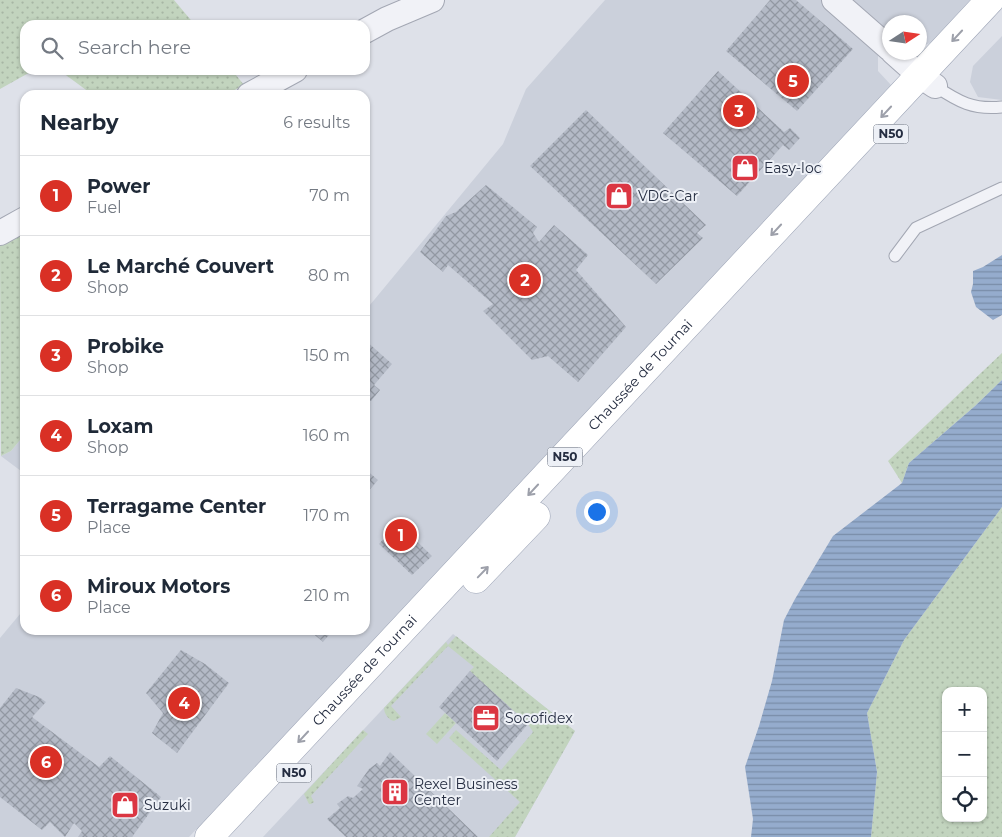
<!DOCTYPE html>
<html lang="en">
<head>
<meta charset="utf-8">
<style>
	body { margin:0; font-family:Montserrat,sans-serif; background:#f2f2f3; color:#1f2937 }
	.controls { position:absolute; right:15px; bottom:15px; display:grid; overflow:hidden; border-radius:10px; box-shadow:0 1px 4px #0004 }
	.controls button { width:45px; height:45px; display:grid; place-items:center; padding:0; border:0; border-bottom:1px solid #e0e1e3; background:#fff; color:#1f2937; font:25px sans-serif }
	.compass { position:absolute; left:882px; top:15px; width:45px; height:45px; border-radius:50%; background:#fff; box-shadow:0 1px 4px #0004; rotate:78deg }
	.you { position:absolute; left:596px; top:511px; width:18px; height:18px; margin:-12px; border:4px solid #fff; border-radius:50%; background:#1a73e8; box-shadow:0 0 0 8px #1a73e833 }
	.badge { display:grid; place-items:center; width:32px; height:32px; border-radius:50%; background:#d93025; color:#fff; font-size:16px; font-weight:700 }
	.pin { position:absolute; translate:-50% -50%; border:2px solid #fff; box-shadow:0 1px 5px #0006 }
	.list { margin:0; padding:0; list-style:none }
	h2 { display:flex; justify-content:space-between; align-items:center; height:65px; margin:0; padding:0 20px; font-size:21px }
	h2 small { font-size:16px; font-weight:400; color:#747a83 }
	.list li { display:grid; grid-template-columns:32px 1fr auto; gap:15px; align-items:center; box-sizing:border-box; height:80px; padding:0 20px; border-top:1px solid #e0e1e3 }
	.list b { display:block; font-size:19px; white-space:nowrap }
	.list p { margin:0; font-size:16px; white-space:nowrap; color:#747a83 }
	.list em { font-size:16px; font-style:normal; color:#747a83 }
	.icon { flex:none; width:28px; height:28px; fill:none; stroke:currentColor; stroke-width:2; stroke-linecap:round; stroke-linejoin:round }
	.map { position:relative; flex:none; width:1002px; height:837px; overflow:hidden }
	.search { position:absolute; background:#fff; box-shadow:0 1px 4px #0004; left:20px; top:20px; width:350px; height:55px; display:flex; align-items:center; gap:12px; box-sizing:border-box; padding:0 18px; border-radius:15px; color:#747a83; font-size:19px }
	.panel { position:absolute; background:#fff; box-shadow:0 1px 4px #0004; left:20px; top:90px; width:350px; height:545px; border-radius:15px }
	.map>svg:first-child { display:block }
</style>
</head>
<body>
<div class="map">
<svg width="1002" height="837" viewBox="0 0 1002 837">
	<defs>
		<pattern id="grass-dots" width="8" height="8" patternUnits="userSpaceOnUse" patternTransform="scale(1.25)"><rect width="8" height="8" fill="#c2d4be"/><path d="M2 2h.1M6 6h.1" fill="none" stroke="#a7b6a4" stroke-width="1.8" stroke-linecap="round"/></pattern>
		<pattern id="water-rules" width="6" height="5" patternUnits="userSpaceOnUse" patternTransform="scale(1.25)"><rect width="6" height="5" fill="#95accd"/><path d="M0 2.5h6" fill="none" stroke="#798ca8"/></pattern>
		<pattern id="building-cross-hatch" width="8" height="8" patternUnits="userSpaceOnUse" patternTransform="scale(1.25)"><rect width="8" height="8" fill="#b4bac6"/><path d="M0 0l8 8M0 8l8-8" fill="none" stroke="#9298a2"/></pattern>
	</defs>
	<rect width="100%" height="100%" fill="#dee1e9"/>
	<path fill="#cbd0db" d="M605 0H824L878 48V71L891 85 423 589 189 837H0V638L25 608V630H365V311L503 144 526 89Z
		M853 0H970L932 42 921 47 920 22H890L889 31Z
		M1002 36V100L978 97 970 82 973 66Z
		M25 434V474L1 456 11 451Z
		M453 634 575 731 515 837H263Z"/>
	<path fill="url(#grass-dots)" fill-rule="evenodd" d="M0 0H174L195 25H25V70H34L0 89Z
		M59 70H232L244 85 225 95H93Z
		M25 231V434L11 451 1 456 0 245Z
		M1002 353V380L975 406 909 463 902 483 888 461Z
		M1002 507V837H871L877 772 867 713 904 640ZM946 691H983V818H946Z
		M456 636 575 731 515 837H489L520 802 449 738 456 730 501 770 533 732 528 724 470 671 474 667 448 646 391 706 401 717 394 721C389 720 384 714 384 708L446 642 448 645Z
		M445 713 456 723 437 744 426 734Z
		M363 730 368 734 311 796 314 802 311 804H309L304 794Z"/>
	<path fill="url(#water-rules)" d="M1002 255V315L993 320 976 307 971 292 973 284V271L983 267Z
		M1002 380V507L904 640 867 713 877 772 871 837H751L753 819 745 767 759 726 772 681 784 620 795 599 833 536 902 483 909 463 975 406Z"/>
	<path fill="url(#building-cross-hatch)" d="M770 0H796L853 49 797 111 726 51Z
		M718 71 784 132 790 128 800 138 789 150 783 145 737 196 663 133Z
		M586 110 706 225 697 233 703 238 656 284 530 166Z
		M486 185 537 227 533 233 539 242 554 225 588 255 576 270 626 327 578 382 548 356 532 360 483 311 493 304 448 265 443 272 420 252 446 216 456 212Z
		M365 340 392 364 374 385 380 390 371 401 365 397Z
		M365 469 378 480 365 495Z
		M398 523 432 556 412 575 379 544Z
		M309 630H333L323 642Z
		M181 650 205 664 229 683 177 753 152 733 163 713 146 693Z
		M470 671 528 724 497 761 439 707Z
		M16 688 39 697 46 702 32 717 99 767 110 756 161 797 132 837H78L82 831 74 823 65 837 50 822 42 830 0 797V708Z
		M390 752 394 756 478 837H346L328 820 327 819 340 808 337 804 348 796 353 798 363 789 357 786 369 769 377 763 380 766Z"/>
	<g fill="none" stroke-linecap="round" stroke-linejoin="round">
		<defs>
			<path id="service" d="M935 86C959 102 973 110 1002 107
				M895 256 916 228 1002 188"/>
			<path id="minor" d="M834 0 890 49
				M365 31 387 19 432 0
				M893 52 920 76 935 86
				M249 95 295 70
				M0 233 25 219"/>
			<g id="primary">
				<path d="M476 579 536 516"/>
				<path id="s1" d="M209 837 990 0"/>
			</g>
		</defs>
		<use href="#service" stroke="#a3a7b3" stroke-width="13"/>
		<use href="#minor" stroke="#a3a7b3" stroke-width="26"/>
		<use href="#primary" stroke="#9ca4b6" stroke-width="29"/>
		<use href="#service" stroke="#f1f2f7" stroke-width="11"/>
		<use href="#minor" stroke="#f1f2f7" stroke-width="24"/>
		<use href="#primary" stroke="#fff" stroke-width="28"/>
	</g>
	<defs><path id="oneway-shaft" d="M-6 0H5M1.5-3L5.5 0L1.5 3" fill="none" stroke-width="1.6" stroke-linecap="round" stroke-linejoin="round" transform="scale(1.25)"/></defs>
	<g stroke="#9da0aa">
		<use href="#oneway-shaft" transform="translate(957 36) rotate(133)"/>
		<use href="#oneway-shaft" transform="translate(886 112) rotate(133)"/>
		<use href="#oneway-shaft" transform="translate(776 230) rotate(133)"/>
		<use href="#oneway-shaft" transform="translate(533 490) rotate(133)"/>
		<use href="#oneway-shaft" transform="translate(483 572) rotate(-46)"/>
		<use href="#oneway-shaft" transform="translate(303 737) rotate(133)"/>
	</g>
	<defs>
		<symbol id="shop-square" viewBox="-11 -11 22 22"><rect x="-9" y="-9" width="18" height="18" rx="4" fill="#db3642" stroke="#edf0f6"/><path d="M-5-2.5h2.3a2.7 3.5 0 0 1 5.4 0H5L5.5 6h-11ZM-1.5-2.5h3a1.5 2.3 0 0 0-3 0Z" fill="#fff"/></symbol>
		<symbol id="office-square" viewBox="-11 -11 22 22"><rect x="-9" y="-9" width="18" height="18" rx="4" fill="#db3642" stroke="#edf0f6"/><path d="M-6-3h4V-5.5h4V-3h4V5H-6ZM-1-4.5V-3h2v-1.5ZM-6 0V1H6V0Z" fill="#fff"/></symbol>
		<symbol id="building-square" viewBox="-11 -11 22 22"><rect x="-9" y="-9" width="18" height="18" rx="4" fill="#db3642" stroke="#edf0f6"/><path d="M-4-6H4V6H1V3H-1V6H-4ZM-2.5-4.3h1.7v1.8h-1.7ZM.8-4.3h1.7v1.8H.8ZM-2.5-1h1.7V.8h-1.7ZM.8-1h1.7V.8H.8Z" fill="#fff"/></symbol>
	</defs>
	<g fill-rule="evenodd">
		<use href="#shop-square" x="729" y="152" width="32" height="32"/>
		<use href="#shop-square" x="603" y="180" width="32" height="32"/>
		<use href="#office-square" x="470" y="702" width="32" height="32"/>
		<use href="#building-square" x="379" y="776" width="32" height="32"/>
		<use href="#shop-square" x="109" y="789" width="32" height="32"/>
	</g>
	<g text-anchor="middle" stroke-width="4" stroke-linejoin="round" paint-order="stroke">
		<g fill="#edf0f6" stroke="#616877" stroke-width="1">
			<rect x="873.5" y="124.5" width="35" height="19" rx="4"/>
			<rect x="547.5" y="447.5" width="35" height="19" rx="4"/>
			<rect x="276.5" y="763.5" width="35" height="19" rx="4"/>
		</g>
		<g font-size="12" font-weight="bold" fill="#252d41">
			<text x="891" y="138">N50</text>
			<text x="565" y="461">N50</text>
			<text x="294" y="777">N50</text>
		</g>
		<g font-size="14" fill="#252d41" stroke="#edf0f6" text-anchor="start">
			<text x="764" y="173">Easy-loc</text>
			<text x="638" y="201">VDC-Car</text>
			<text x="505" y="723">Socofidex</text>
			<text x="414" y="789">Rexel Business<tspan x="414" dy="16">Center</tspan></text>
			<text x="144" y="810">Suzuki</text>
		</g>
		<g font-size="14" fill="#252d41" stroke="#edf0f6">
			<text dy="5" stroke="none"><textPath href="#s1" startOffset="632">Chaussée de Tournai</textPath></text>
			<text dy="5" stroke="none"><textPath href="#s1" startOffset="228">Chaussée de Tournai</textPath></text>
		</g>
	</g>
</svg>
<div class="controls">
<button>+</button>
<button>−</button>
<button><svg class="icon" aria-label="locate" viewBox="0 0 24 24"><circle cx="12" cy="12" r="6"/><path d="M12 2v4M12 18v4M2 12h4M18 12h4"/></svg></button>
</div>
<svg class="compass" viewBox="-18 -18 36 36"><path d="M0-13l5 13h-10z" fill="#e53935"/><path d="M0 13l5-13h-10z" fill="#747a83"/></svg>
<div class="you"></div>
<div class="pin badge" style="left:401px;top:535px">1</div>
<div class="pin badge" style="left:525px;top:280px">2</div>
<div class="pin badge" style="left:739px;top:111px">3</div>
<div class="pin badge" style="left:184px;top:703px">4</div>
<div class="pin badge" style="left:793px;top:81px">5</div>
<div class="pin badge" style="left:46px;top:762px">6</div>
<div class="search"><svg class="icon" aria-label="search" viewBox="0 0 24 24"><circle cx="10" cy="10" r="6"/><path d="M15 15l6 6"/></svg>Search here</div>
<section class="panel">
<h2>Nearby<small>6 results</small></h2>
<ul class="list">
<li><span class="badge">1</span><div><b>Power</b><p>Fuel</p></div><em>70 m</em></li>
<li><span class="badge">2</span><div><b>Le Marché Couvert</b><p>Shop</p></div><em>80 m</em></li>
<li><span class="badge">3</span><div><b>Probike</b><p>Shop</p></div><em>150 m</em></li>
<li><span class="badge">4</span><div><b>Loxam</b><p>Shop</p></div><em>160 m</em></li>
<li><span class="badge">5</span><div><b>Terragame Center</b><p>Place</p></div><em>170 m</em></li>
<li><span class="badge">6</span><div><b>Miroux Motors</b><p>Place</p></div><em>210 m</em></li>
</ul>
</section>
</div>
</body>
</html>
